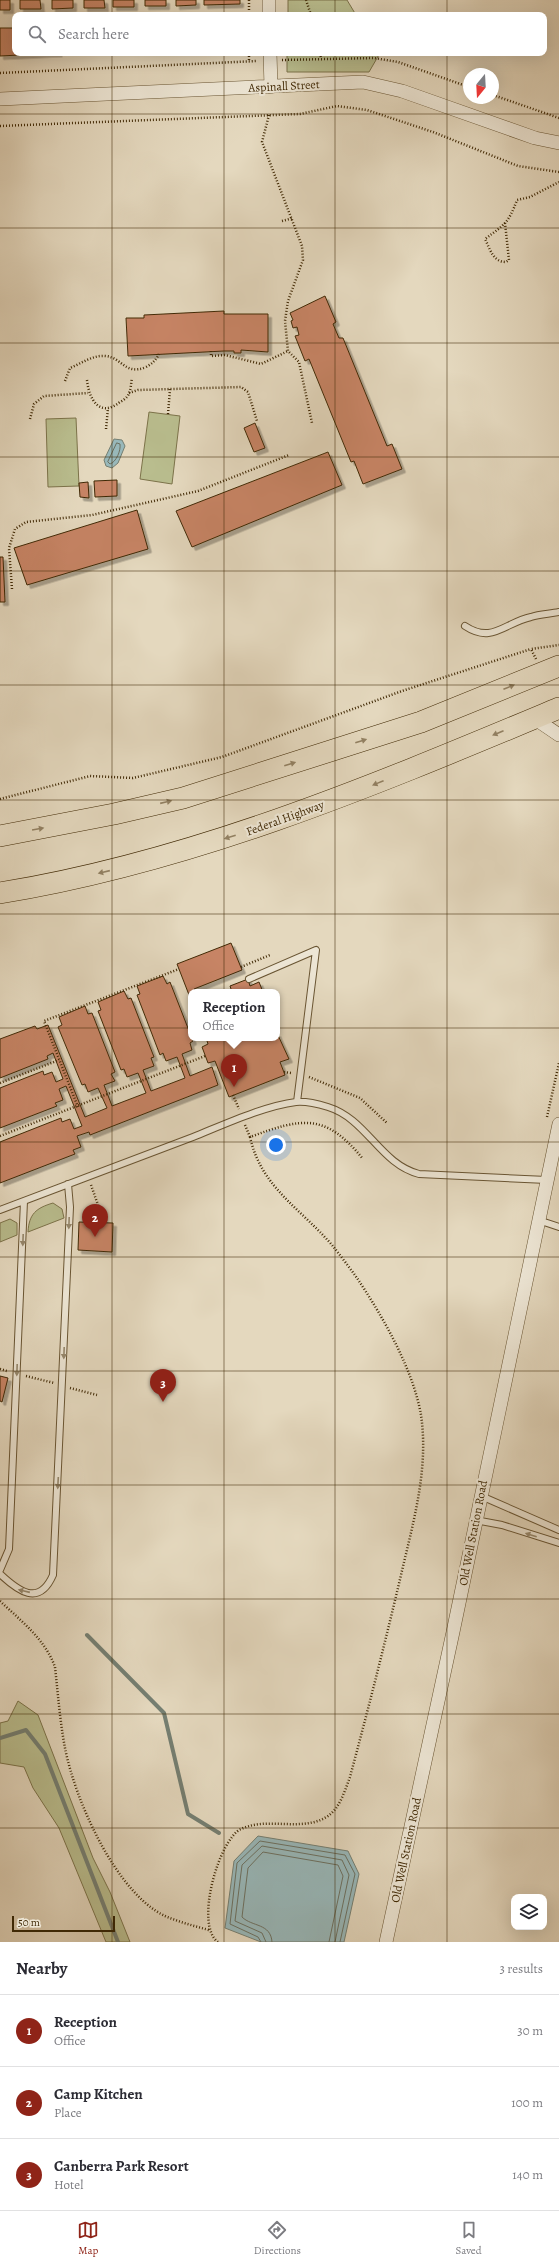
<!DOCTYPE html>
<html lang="en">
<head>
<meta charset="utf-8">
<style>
	body { margin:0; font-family:Alegreya,serif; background:#f7f7f7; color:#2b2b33 }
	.controls { position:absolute; right:12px; bottom:12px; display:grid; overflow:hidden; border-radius:8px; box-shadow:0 4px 16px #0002 }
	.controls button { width:36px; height:36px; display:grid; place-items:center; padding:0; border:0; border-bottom:1px solid #e1e1e2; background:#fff; color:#2b2b33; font:20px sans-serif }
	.compass { position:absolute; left:463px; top:68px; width:36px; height:36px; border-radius:50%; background:#fff; box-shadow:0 4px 16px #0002; rotate:198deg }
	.scale { position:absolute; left:12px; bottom:10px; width:103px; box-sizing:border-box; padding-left:4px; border:2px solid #402905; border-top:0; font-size:11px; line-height:14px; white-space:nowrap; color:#402905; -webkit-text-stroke:3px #ede6d5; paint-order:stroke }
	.you { position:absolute; left:276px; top:1145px; width:14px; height:14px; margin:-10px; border:3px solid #fff; border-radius:50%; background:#1a73e8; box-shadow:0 0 0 6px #1a73e833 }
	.badge { display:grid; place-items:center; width:26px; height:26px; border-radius:50%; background:#8f2418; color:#fff; font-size:13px; font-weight:700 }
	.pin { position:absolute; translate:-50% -33px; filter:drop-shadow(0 1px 2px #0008) }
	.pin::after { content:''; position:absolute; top:21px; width:14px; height:12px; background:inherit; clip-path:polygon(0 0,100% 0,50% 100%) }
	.popup { position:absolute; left:188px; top:989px; width:92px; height:52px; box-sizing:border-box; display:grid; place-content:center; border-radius:8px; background:#fff; filter:drop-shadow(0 1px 3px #0005); font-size:13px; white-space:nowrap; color:#7c7c81 }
	.popup b { font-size:15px; color:#2b2b33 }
	.popup::after { content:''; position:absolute; left:50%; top:100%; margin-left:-8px; border:8px solid transparent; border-top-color:#fff }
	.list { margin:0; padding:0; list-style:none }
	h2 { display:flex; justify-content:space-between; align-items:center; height:52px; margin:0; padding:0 16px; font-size:17px }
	h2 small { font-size:13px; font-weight:400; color:#7c7c81 }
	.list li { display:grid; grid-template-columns:26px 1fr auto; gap:12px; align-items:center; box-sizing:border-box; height:72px; padding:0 16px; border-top:1px solid #e1e1e2 }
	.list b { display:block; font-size:15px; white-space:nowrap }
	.list p { margin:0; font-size:13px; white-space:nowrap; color:#7c7c81 }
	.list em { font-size:13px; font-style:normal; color:#7c7c81 }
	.icon { flex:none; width:22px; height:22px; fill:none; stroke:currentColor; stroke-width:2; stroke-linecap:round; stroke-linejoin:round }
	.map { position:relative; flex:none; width:559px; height:1942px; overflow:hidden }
	.search { position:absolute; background:#fff; box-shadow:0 4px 16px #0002; left:12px; right:12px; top:12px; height:44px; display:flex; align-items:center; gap:10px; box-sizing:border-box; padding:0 14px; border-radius:8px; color:#7c7c81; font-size:15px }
	.sheet { height:268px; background:#fff }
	nav { display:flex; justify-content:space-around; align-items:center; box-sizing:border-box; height:56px; border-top:1px solid #e1e1e2; background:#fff; font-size:11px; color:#7c7c81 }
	nav a { display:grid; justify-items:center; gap:2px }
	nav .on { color:#8f2418 }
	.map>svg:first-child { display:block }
</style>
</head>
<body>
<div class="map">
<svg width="559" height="1942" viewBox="0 0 559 1942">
	<defs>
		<filter id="shadow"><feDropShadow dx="3.5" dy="3.5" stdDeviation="0" flood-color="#0004"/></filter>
	</defs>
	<rect width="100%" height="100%" fill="#e4d8be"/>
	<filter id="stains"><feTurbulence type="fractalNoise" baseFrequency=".005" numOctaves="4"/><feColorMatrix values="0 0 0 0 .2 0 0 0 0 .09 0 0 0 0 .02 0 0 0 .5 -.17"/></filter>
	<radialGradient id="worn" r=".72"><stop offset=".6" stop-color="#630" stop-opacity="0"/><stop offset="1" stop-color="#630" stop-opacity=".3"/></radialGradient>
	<path fill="#b9bd8e" stroke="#7c734a" d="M288 0H347L356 15H288Z
		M287 53H380L369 72H287Z
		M149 412 180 416 172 484 140 479Z
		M76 418 79 486 48 487 46 419Z
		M53 1203 62 1209 64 1218 28 1232C29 1214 36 1208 53 1203Z
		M10 1219 17 1223V1235L0 1242V1223Z
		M18 1701 38 1715 93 1858 110 1892 130 1942H106L59 1828 33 1788 24 1767 0 1763V1723L8 1721Z"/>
	<path fill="#98b8ba" stroke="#757f72" d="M114 439 122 440 125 446 118 463 112 468 106 466 104 460Z
		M258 1836 348 1851 359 1874 344 1942H261L225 1928 234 1861Z"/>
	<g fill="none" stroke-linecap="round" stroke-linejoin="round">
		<path stroke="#6c7060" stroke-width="1" d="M117 443 120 444C121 451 116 462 110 464L108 462Z
			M261 1942 258 1937 230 1924 237 1863 260 1841 345 1855 355 1874 340 1942
			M266 1942 262 1933 235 1921 242 1865 262 1846 342 1860 349 1875 335 1942
			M272 1942C271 1923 252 1927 242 1917L248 1868 263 1852 338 1865 343 1876 329 1942"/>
		<path stroke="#757f72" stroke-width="4" d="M87 1635 164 1713 188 1814 219 1833
			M0 1738 26 1730 45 1754 118 1942"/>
	</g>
	<path fill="#c78465" stroke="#402905" filter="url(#shadow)" d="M0 0H10V10H0Z
		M20 0H40L41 9H20Z
		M52 0H73V8L52 9Z
		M84 0H104L105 8H84Z
		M113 0H134V7H113Z
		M145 0H166V6H145Z
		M176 0H196V5L176 6Z
		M204 0H240V4L204 5Z
		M0 28H15V53H59L0 56Z
		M325 296 336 322 333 324 339 338H343L387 446 392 444 402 469 363 484 354 461 351 462 309 359 305 361 295 336 299 335 297 327 293 328 291 321 293 320 290 313Z
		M224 311V314H268V352L241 350V353H234V351H224L128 356 126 318H144V315Z
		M255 423 265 448 254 452 244 428Z
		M328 452 342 485 192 547 176 511Z
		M117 480V496L95 497 94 481Z
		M88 482 89 498 80 497 79 483Z
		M137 510 148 549 27 585 14 548Z
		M0 557H3L5 602H0Z
		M231 943 242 970 194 989 196 992H191V1000L177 964Z
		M163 976 167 984 170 982 193 1041 190 1043 192 1050 182 1054 190 1076 212 1067 218 1085 90 1135 89 1132 77 1136 81 1147 73 1150 75 1154 0 1183V1142L61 1118 62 1122 70 1119 74 1129 82 1126 66 1086 59 1089 63 1100 55 1103 57 1106 0 1128V1088L43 1071 44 1075 52 1072 56 1082 63 1079 53 1053 47 1056 48 1059 0 1078V1039L35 1026 37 1029 48 1025 85 1117 107 1108 98 1088 88 1092 85 1084 82 1085 58 1027 62 1025 59 1017 85 1006 88 1014 92 1013 115 1072 111 1074 115 1081 104 1085 112 1106 146 1093 138 1073 127 1077 124 1069 121 1070 98 1011 101 1010 98 1002 124 991 128 999 131 998 154 1057 151 1058 154 1066 143 1070 151 1091 185 1078 177 1057 166 1061 163 1053 160 1055 137 995 140 994 137 986Z
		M248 979 250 986 259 982 263 992H232L230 986Z
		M277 1033 289 1059 280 1062 285 1075 229 1097 215 1061 208 1063 202 1047 208 1044 206 1038H277Z
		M79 1222 113 1223 112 1252 78 1250Z
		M0 1376 8 1378 2 1402 0 1401Z"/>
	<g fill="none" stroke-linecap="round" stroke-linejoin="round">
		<defs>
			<path id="service" d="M465 626C492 644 504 623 531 617 540 614 550 614 559 612
				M249 979 316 950 297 1102
				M0 1210C64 1186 128 1162 193 1137 223 1125 264 1106 296 1102 306 1101 318 1104 328 1107 367 1119 380 1164 419 1174L547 1180
				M538 1220 559 1227
				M481 1496 559 1530
				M475 1520 502 1525 559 1543
				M0 1570 9 1549 24 1201
				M0 1574C18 1591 39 1607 53 1575L70 1207 68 1184"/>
			<path id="minor" d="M269 0V15
				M270 53 271 87
				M0 99 363 82 402 91 535 138 559 143
				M534 718 559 735
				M386 1942 453 1632 559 1124"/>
			<path id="trunk" d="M0 836 114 814 183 798 421 722 559 666
				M0 893C196 861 377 784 559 708"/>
		</defs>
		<use href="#service" stroke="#695533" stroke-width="8"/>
		<use href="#minor" stroke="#695533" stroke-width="14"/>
		<use href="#trunk" stroke="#402905" stroke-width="22"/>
		<path stroke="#402905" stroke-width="2.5" stroke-dasharray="1 2" stroke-linecap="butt" d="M249 0V15
			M306 0 311 15
			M249 53V62
			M320 53 321 58
			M282 60 374 58 398 62 469 87
			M0 73 257 61
			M493 95 559 118
			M269 115 262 142 302 246 303 260 288 301 285 321 288 351 299 362 312 423
			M0 126 300 114 337 106 367 110 433 132 518 166 559 172
			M282 221 293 218
			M505 223 509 260 506 262C493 262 490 249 485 239 505 224 508 224 517 200L530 197 559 182
			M211 351V356L225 355 261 364 288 351
			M87 380C89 400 100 418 120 402 124 400 128 397 129 393 131 389 131 383 132 378
			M65 381 70 368C82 363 93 355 105 356 122 357 125 376 146 367 152 364 156 360 159 354
			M129 393 138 390 241 387 248 392 257 421
			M168 414 170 389
			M30 419 34 404 44 396 88 393
			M106 429 108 408
			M12 589 9 548 15 529 26 522 92 515 198 491 289 455
			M536 659 531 649 559 645
			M0 799 90 776 133 778 222 757 402 691 531 649
			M241 967 270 955
			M284 1072 291 1073
			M309 1077 360 1098 387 1123
			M0 1083 59 1060
			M233 1095 239 1109
			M78 1107 44 1021 179 969
			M547 1117 559 1063
			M245 1125 250 1137C302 1118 325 1112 363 1159
			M0 1136 205 1056
			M91 1185 98 1205V1223
			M0 1369 7 1371
			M26 1376 54 1383
			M70 1388 97 1395
			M0 1601C21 1621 45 1639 55 1667 58 1694 60 1722 65 1748 75 1800 116 1893 165 1916 179 1922 194 1926 209 1930
			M218 1942C194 1925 219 1839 241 1829 269 1816 302 1833 328 1816 340 1808 345 1790 350 1777 368 1710 385 1643 401 1575 413 1523 429 1469 421 1415 413 1369 383 1317 357 1278 349 1267 340 1255 332 1245 300 1208 261 1187 250 1137"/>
		<use href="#service" stroke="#ede6d5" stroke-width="6"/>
		<use href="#minor" stroke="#ede6d5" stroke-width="13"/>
		<use href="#trunk" stroke="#e4d8be" stroke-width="21"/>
	</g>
	<defs><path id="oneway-solid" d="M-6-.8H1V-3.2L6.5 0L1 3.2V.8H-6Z"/></defs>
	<g fill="#928062">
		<use href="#oneway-solid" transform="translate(509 687) rotate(-22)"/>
		<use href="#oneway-solid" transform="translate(498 733) rotate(157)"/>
		<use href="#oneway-solid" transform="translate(361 741) rotate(-18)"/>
		<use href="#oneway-solid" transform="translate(290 764) rotate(-17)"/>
		<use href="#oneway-solid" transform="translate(378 783) rotate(158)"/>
		<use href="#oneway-solid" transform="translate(166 802) rotate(-13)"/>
		<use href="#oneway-solid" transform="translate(38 829) rotate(-10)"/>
		<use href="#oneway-solid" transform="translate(230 837) rotate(162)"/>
		<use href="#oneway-solid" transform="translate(104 872) rotate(167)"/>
	</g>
	<g fill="#96886d">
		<use href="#oneway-solid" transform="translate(69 1223) rotate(92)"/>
		<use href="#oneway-solid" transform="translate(23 1240) rotate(92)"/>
		<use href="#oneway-solid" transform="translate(64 1353) rotate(92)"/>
		<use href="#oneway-solid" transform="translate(17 1370) rotate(92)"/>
		<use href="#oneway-solid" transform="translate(58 1483) rotate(93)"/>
		<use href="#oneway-solid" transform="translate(531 1535) rotate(-162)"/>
		<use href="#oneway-solid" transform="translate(24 1591) rotate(-167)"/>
	</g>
	<path fill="none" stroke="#402905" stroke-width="1" stroke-opacity="0.55" d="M112 0V15M224 0V15M335 0V15M447 0V15M112 53V1942M224 53V1942M335 53V1942M447 53V1942M0 114H559M0 228H559M0 343H559M0 457H559M0 571H559M0 685H559M0 800H559M0 914H559M0 1028H559M0 1142H559M0 1257H559M0 1371H559M0 1485H559M0 1599H559M0 1714H559M0 1828H559"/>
	<g text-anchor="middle" stroke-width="4" stroke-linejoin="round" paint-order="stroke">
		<g font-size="12" fill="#402905" stroke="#ede6d5">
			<text transform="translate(284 86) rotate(-3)" y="4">Aspinall Street</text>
			<text transform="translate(285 818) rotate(-20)" y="4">Federal Highway</text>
			<text transform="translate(473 1533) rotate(-79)" y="4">Old Well Station Road</text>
			<text transform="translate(406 1850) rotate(-78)" y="4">Old Well Station Road</text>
		</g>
	</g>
	<rect width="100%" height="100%" filter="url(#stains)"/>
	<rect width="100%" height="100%" fill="url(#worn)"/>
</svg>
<div class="controls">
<button><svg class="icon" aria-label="layers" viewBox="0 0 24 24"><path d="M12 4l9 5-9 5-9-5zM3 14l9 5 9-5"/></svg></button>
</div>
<svg class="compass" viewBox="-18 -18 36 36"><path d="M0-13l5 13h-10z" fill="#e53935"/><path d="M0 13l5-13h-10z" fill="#7c7c81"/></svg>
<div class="scale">50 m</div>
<div class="you"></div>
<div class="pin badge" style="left:234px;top:1087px">1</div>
<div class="popup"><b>Reception</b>Office</div>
<div class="pin badge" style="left:95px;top:1237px">2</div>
<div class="pin badge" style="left:163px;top:1402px">3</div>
<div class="search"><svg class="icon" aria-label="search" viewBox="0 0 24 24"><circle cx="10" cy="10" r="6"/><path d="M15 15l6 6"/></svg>Search here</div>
</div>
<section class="sheet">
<h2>Nearby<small>3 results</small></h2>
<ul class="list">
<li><span class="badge">1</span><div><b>Reception</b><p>Office</p></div><em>30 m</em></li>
<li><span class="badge">2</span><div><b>Camp Kitchen</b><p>Place</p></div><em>100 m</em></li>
<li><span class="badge">3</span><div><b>Canberra Park Resort</b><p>Hotel</p></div><em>140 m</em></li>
</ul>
</section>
<nav>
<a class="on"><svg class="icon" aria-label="map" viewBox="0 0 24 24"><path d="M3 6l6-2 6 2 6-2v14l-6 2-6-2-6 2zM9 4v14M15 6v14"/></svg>Map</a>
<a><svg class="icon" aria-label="directions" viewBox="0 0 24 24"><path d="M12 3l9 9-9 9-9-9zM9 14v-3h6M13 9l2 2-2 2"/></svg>Directions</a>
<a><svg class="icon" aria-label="saved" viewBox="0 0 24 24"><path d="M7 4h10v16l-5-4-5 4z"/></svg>Saved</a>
</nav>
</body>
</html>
